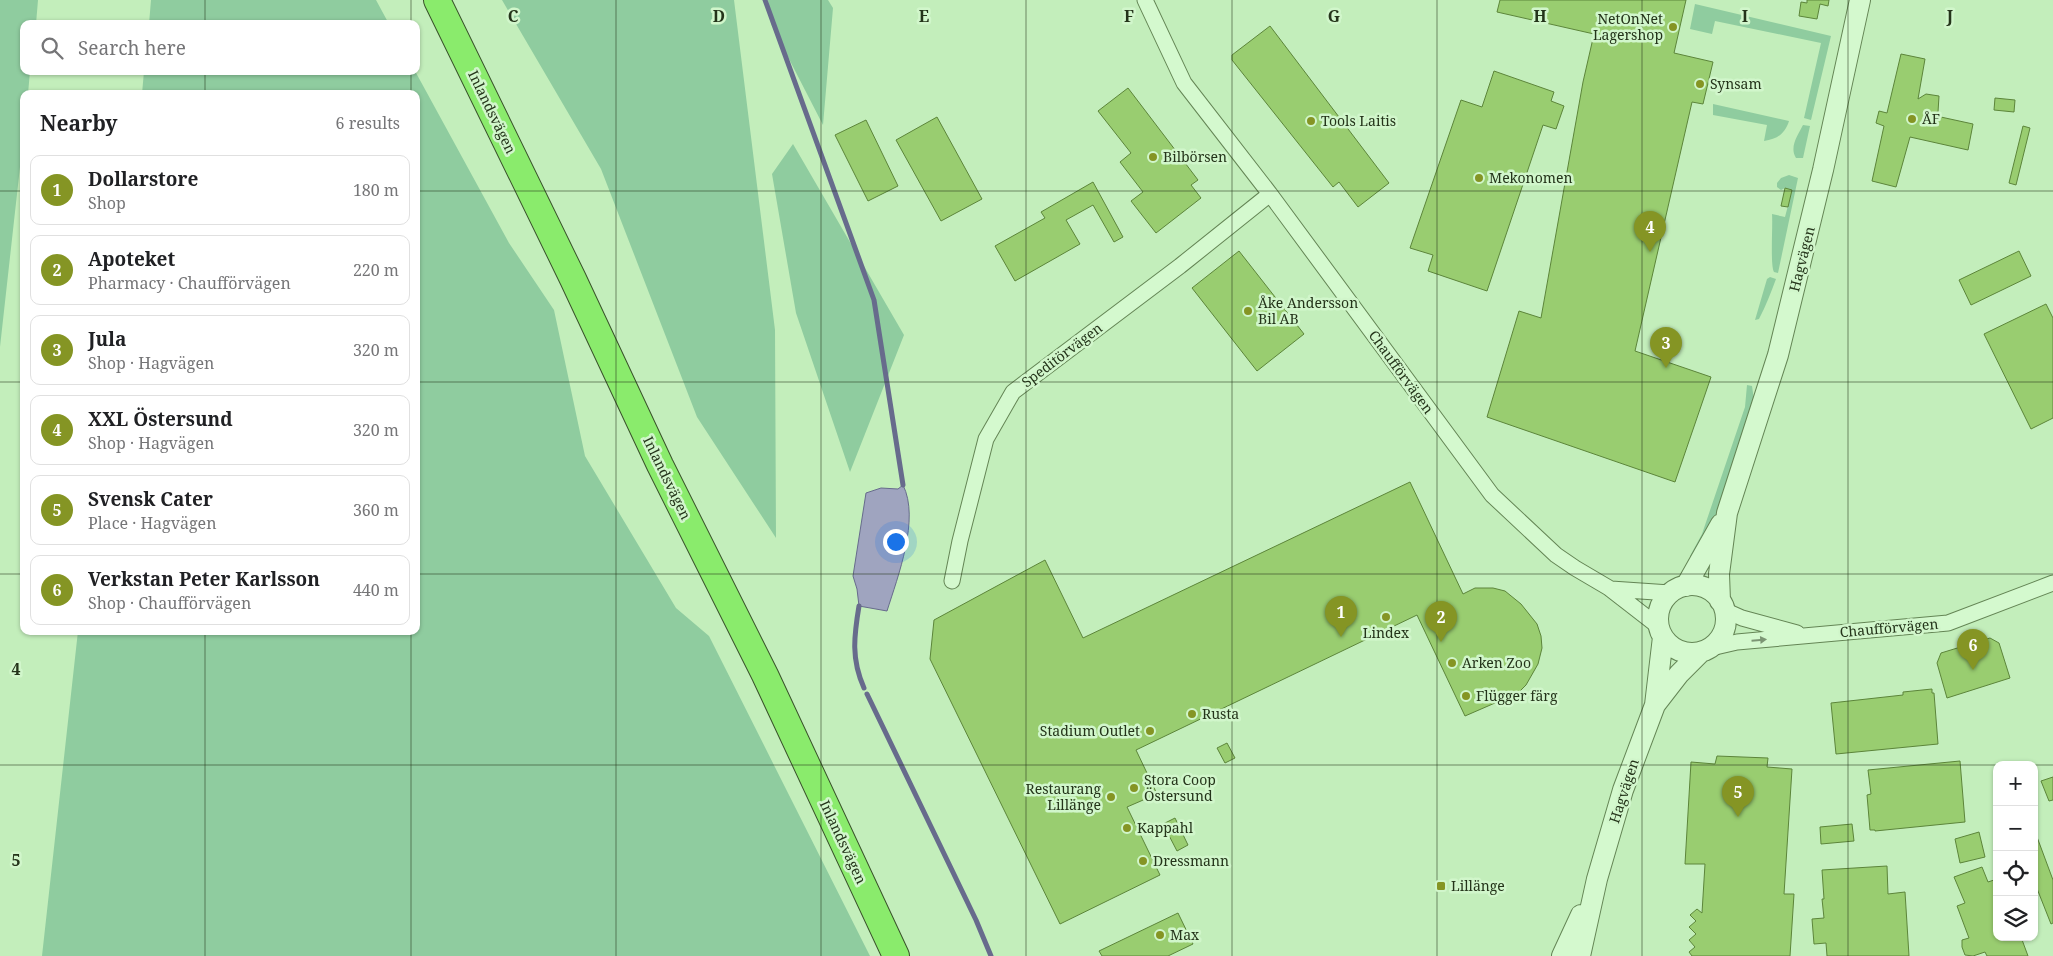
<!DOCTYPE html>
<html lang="en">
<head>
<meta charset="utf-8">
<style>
	body { margin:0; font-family:"Noto Serif",serif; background:#f6f6f6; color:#202124 }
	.controls { position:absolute; right:15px; bottom:15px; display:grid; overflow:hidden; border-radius:10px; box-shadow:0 1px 4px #0004 }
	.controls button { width:45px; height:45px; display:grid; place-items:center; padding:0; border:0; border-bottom:1px solid #e0e0e0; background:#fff; color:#202124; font:25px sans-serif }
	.you { position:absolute; left:895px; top:541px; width:18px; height:18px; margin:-12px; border:4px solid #fff; border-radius:50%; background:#1a73e8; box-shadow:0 0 0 8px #1a73e833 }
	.badge { display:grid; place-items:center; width:32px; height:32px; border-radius:50%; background:#859524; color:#fff; font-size:16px; font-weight:700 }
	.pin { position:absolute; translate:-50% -41px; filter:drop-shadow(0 1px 2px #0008) }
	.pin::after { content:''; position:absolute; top:26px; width:18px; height:15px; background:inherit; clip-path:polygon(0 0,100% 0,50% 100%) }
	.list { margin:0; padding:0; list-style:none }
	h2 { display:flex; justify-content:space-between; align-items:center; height:65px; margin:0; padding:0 20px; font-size:21px }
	h2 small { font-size:16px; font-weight:400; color:#757577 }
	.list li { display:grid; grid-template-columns:32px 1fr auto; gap:15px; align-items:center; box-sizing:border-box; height:70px; margin:0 10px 10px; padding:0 10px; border:1px solid #e0e0e0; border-radius:10px }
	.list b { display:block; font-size:19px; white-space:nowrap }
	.list p { margin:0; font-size:16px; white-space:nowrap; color:#757577 }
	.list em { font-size:16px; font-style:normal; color:#757577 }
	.icon { flex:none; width:28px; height:28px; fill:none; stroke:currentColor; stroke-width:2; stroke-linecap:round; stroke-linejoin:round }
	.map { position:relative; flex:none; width:2053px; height:956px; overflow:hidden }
	.search { position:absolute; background:#fff; box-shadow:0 1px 4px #0004; left:20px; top:20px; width:400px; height:55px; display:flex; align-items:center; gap:12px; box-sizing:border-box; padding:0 18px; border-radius:10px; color:#757577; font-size:19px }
	.panel { position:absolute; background:#fff; box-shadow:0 1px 4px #0004; left:20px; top:90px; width:400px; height:545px; border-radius:10px }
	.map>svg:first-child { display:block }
</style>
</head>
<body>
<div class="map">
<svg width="2053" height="956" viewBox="0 0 2053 956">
	<rect width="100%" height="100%" fill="#c3eebb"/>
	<path fill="#8fcc9f" d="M0 0H38L36 24H24V71H30L28 94H24V131L0 347Z
		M151 0H376L389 24H149Z
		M502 0H734L775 330 776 538 697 417 601 169Z
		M768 0H828L833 8 823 125 771 24Z
		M1695 4 1831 36 1811 120 1804 118 1821 43 1715 21 1712 34 1690 29Z
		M144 71H415L509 243 554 310 585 456 676 608 709 636 870 956H42L78 631H416V94H142Z
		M1713 104 1789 121C1785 134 1777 139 1764 141L1767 125 1713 115Z
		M1803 125 1810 126 1803 158H1796C1789 147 1798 135 1803 125Z
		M793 144 904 335 850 472 796 313 772 174Z
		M1789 175 1798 178 1778 273 1774 272C1770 265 1773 226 1772 214L1785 217 1792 190 1785 188 1781 190 1777 187V183L1781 178Z
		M1770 277 1776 279C1771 292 1766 306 1759 319L1755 320 1767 279Z
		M1747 385 1752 386 1754 400 1750 414 1715 519 1693 561 1690 556 1702 534 1745 407Z"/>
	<path fill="#9fa4bf" stroke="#676b8c" d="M903 485C920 519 898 576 887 611L859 606 857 589 853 576 866 493 881 488 898 489Z"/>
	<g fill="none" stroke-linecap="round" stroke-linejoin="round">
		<path stroke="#676b8c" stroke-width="5" d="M765 0 874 300 903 485
			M859 606C854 636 851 659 864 688
			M867 694 976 920 991 956"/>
	</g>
	<path fill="#99cd70" stroke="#5c853a" d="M1500 0H1686L1674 53 1713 62 1703 104 1692 102 1635 351 1711 377 1675 482 1487 417 1519 311 1541 318 1583 82 1594 34 1497 12Z
		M1807 0H1829L1828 6 1820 4 1817 19 1799 16 1801 2 1807 3Z
		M1270 26 1389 183 1358 207 1339 182 1333 187 1232 60V55Z
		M1901 54 1925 59 1918 99 1926 94 1939 96 1938 112 1927 114 1973 124 1968 150 1910 137 1896 187 1872 181 1884 126 1876 123 1879 111 1887 113Z
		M1494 71 1554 92 1551 101 1564 106 1556 129 1543 125 1487 291 1428 271 1433 255 1410 248 1461 100 1482 107Z
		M1128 88 1198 180 1191 185 1201 198 1156 233 1131 201 1143 192 1120 162 1131 153 1098 111Z
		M1995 98 2015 100 2014 112 1994 110Z
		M937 117 982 199 941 221 896 140Z
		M866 120 898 186 868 201 835 135Z
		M2023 126 2030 128 2016 185 2009 183Z
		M1093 182 1123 237 1114 242 1093 205 1066 220 1080 244 1015 281 995 246 1045 218 1041 212Z
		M1785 188 1792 190 1788 207 1781 206Z
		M1239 251 1304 334 1257 371 1192 288Z
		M2019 251 2031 276 1971 305 1959 280Z
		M2046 304 2053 318V418L2031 429 1984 334Z
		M1410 482 1463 594 1475 588H1493L1505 591 1521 604 1537 624 1541 636 1542 648 1538 664 1526 685 1518 693 1465 716 1417 615 1136 750 1157 794 1127 807 1160 875 1060 924 930 659 934 620 1045 560 1083 638Z
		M1990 638 1999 643 2010 678 1947 698 1937 663 1941 653Z
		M1932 689V693H1934L1938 744 1836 754 1831 703 1903 695V692Z
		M1227 743 1235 758 1225 763 1217 748Z
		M1717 756 1768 758 1767 767 1792 769 1784 894H1794L1790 956H1692L1689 952 1695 947 1689 940 1696 934 1689 927 1696 921 1690 915 1697 909 1702 913 1705 864H1685L1691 762 1715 764Z
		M1960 761 1965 822 1875 831V830H1870L1867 795 1871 794 1868 770Z
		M2053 777V800L2049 801 2041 781Z
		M1175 818 1188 845 1177 851 1163 824Z
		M1852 824 1854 841 1821 844 1820 827Z
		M1979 832 1985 857 1960 863 1955 839Z
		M2037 837 2053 880V923L2051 924 2034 881V838Z
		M1887 866 1888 894 1905 892 1909 956H1827L1826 943 1814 944 1812 919 1824 918 1822 899H1824L1822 870Z
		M1982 867 1988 882 1997 879V937H2021L2028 956H1987L1985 952 1973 956 1965 955 1962 947V940L1969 938 1957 906 1965 903 1954 877Z
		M1178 913 1193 944 1168 956H1102L1099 951Z"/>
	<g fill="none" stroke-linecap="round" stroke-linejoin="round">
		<defs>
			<path id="minor" d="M1145 0 1184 83 1270 194 1492 495 1556 555 1575 568 1609 588 1658 626
				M952 581 960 541 986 439 1013 392 1180 266 1270 194
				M1611 589 1670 593
				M1724 610 1742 618 1797 633
				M1711 648 1737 642 1948 623 2053 583"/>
			<path id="tertiary" d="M1658 619a34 34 0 1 1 68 0a34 34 0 1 1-68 0Z
				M1686 586 1721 524
				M1720 601 1719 574 1727 513 1778 355 1823 170 1860 0
				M1655 705 1679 674 1700 653
				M1562 956 1581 915
				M1580 956 1597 879 1623 790 1655 705 1663 637"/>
			<path id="trunk" d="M437 0 573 279 660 465 765 675 896 956"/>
		</defs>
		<use href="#minor" stroke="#648555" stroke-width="17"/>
		<use href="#tertiary" stroke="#648555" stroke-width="22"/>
		<use href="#trunk" stroke="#39522a" stroke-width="28"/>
		<use href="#minor" stroke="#d4f9ce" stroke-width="15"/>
		<use href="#tertiary" stroke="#d4f9ce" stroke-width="20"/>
		<use href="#trunk" stroke="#8aeb6c" stroke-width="26"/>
	</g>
	<defs><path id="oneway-solid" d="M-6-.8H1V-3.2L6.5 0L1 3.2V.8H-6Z" transform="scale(1.25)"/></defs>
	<use fill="#7c9674" href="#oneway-solid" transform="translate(1759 640) rotate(-5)"/>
	<path fill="none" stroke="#24341a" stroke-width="1" stroke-opacity="0.55" d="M205 0V24M411 0V24M616 0V956M821 0V956M1026 0V956M1232 0V956M1437 0V956M1642 0V956M1848 0V956M205 71V94M411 71V94M0 191H24M416 191H2053M0 382H24M416 382H2053M0 574H24M416 574H2053M205 631V956M411 631V956M0 765H1997M2034 765H2053"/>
	<g fill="#859524" stroke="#d1f6cb" stroke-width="2">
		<circle cx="1673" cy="27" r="5"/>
		<circle cx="1700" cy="84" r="5"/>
		<circle cx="1912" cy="119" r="5"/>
		<circle cx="1311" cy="121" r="5"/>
		<circle cx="1153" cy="157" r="5"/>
		<circle cx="1479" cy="178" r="5"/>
		<circle cx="1248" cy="311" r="5"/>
		<circle cx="1386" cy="617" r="5"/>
		<circle cx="1452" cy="663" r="5"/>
		<circle cx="1466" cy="696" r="5"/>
		<circle cx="1192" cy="714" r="5"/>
		<circle cx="1150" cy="731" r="5"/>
		<circle cx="1134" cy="788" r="5"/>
		<circle cx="1111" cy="797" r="5"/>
		<circle cx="1127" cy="828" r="5"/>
		<circle cx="1143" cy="861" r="5"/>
		<rect x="1436" y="881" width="10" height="10" rx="2.5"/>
		<circle cx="1160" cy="935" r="5"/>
	</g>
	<g text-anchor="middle" stroke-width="5" stroke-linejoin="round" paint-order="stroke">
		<g font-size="14" fill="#24341a" stroke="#d1f6cb" text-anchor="start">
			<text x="1663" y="24" text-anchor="end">NetOnNet<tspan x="1663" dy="16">Lagershop</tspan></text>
			<text x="1710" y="89">Synsam</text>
			<text x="1922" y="124">ÅF</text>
			<text x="1321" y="126">Tools Laitis</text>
			<text x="1163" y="162">Bilbörsen</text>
			<text x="1489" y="183">Mekonomen</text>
			<text x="1258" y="308">Åke Andersson<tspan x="1258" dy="16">Bil AB</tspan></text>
			<text x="1386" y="638" text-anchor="middle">Lindex</text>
			<text x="1462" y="668">Arken Zoo</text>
			<text x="1476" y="701">Flügger färg</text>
			<text x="1202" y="719">Rusta</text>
			<text x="1140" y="736" text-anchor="end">Stadium Outlet</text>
			<text x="1144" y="785">Stora Coop<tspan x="1144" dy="16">Östersund</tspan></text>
			<text x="1101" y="794" text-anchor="end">Restaurang<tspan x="1101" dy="16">Lillänge</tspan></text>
			<text x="1137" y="833">Kappahl</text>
			<text x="1153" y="866">Dressmann</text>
			<text x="1451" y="891">Lillänge</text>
			<text x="1170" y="940">Max</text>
		</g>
		<g font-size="14" fill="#24341a" stroke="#d1f6cb">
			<text transform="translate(492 112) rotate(64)" y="5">Inlandsvägen</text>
			<text transform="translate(1802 259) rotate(-76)" y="5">Hagvägen</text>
			<text transform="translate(1062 355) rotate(-37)" y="5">Speditörvägen</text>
			<text transform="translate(1401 372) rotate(54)" y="5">Chaufförvägen</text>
			<text transform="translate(667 478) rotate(64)" y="5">Inlandsvägen</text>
			<text transform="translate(1889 628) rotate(-5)" y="5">Chaufförvägen</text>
			<text transform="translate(1624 791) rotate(-72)" y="5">Hagvägen</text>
			<text transform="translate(843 842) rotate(65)" y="5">Inlandsvägen</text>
		</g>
	</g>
	<g font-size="16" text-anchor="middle" font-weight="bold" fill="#24341a" stroke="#d1f6cb" stroke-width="5" stroke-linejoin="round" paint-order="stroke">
		<text x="513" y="22">C</text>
		<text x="719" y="22">D</text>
		<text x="924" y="22">E</text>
		<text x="1129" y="22">F</text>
		<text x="1334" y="22">G</text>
		<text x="1540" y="22">H</text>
		<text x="1745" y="22">I</text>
		<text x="1950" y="22">J</text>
		<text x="16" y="675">4</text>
		<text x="16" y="866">5</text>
	</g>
</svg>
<div class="controls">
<button>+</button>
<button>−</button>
<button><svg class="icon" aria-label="locate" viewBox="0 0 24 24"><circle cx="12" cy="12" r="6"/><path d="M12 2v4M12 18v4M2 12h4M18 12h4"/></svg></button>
<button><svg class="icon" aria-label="layers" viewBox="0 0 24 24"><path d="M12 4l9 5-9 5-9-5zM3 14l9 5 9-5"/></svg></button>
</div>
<div class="you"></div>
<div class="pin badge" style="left:1341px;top:637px">1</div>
<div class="pin badge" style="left:1441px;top:642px">2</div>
<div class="pin badge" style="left:1666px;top:368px">3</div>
<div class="pin badge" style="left:1650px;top:252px">4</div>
<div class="pin badge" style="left:1738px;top:817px">5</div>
<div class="pin badge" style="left:1973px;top:670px">6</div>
<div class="search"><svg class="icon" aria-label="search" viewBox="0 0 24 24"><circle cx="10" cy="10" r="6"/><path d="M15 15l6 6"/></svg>Search here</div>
<section class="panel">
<h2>Nearby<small>6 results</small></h2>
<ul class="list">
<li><span class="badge">1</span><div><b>Dollarstore</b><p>Shop</p></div><em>180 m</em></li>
<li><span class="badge">2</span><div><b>Apoteket</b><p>Pharmacy · Chaufförvägen</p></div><em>220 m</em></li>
<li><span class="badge">3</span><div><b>Jula</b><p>Shop · Hagvägen</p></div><em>320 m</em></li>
<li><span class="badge">4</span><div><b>XXL Östersund</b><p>Shop · Hagvägen</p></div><em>320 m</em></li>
<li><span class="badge">5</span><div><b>Svensk Cater</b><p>Place · Hagvägen</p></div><em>360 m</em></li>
<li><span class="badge">6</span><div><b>Verkstan Peter Karlsson</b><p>Shop · Chaufförvägen</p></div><em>440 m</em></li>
</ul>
</section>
</div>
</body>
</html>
